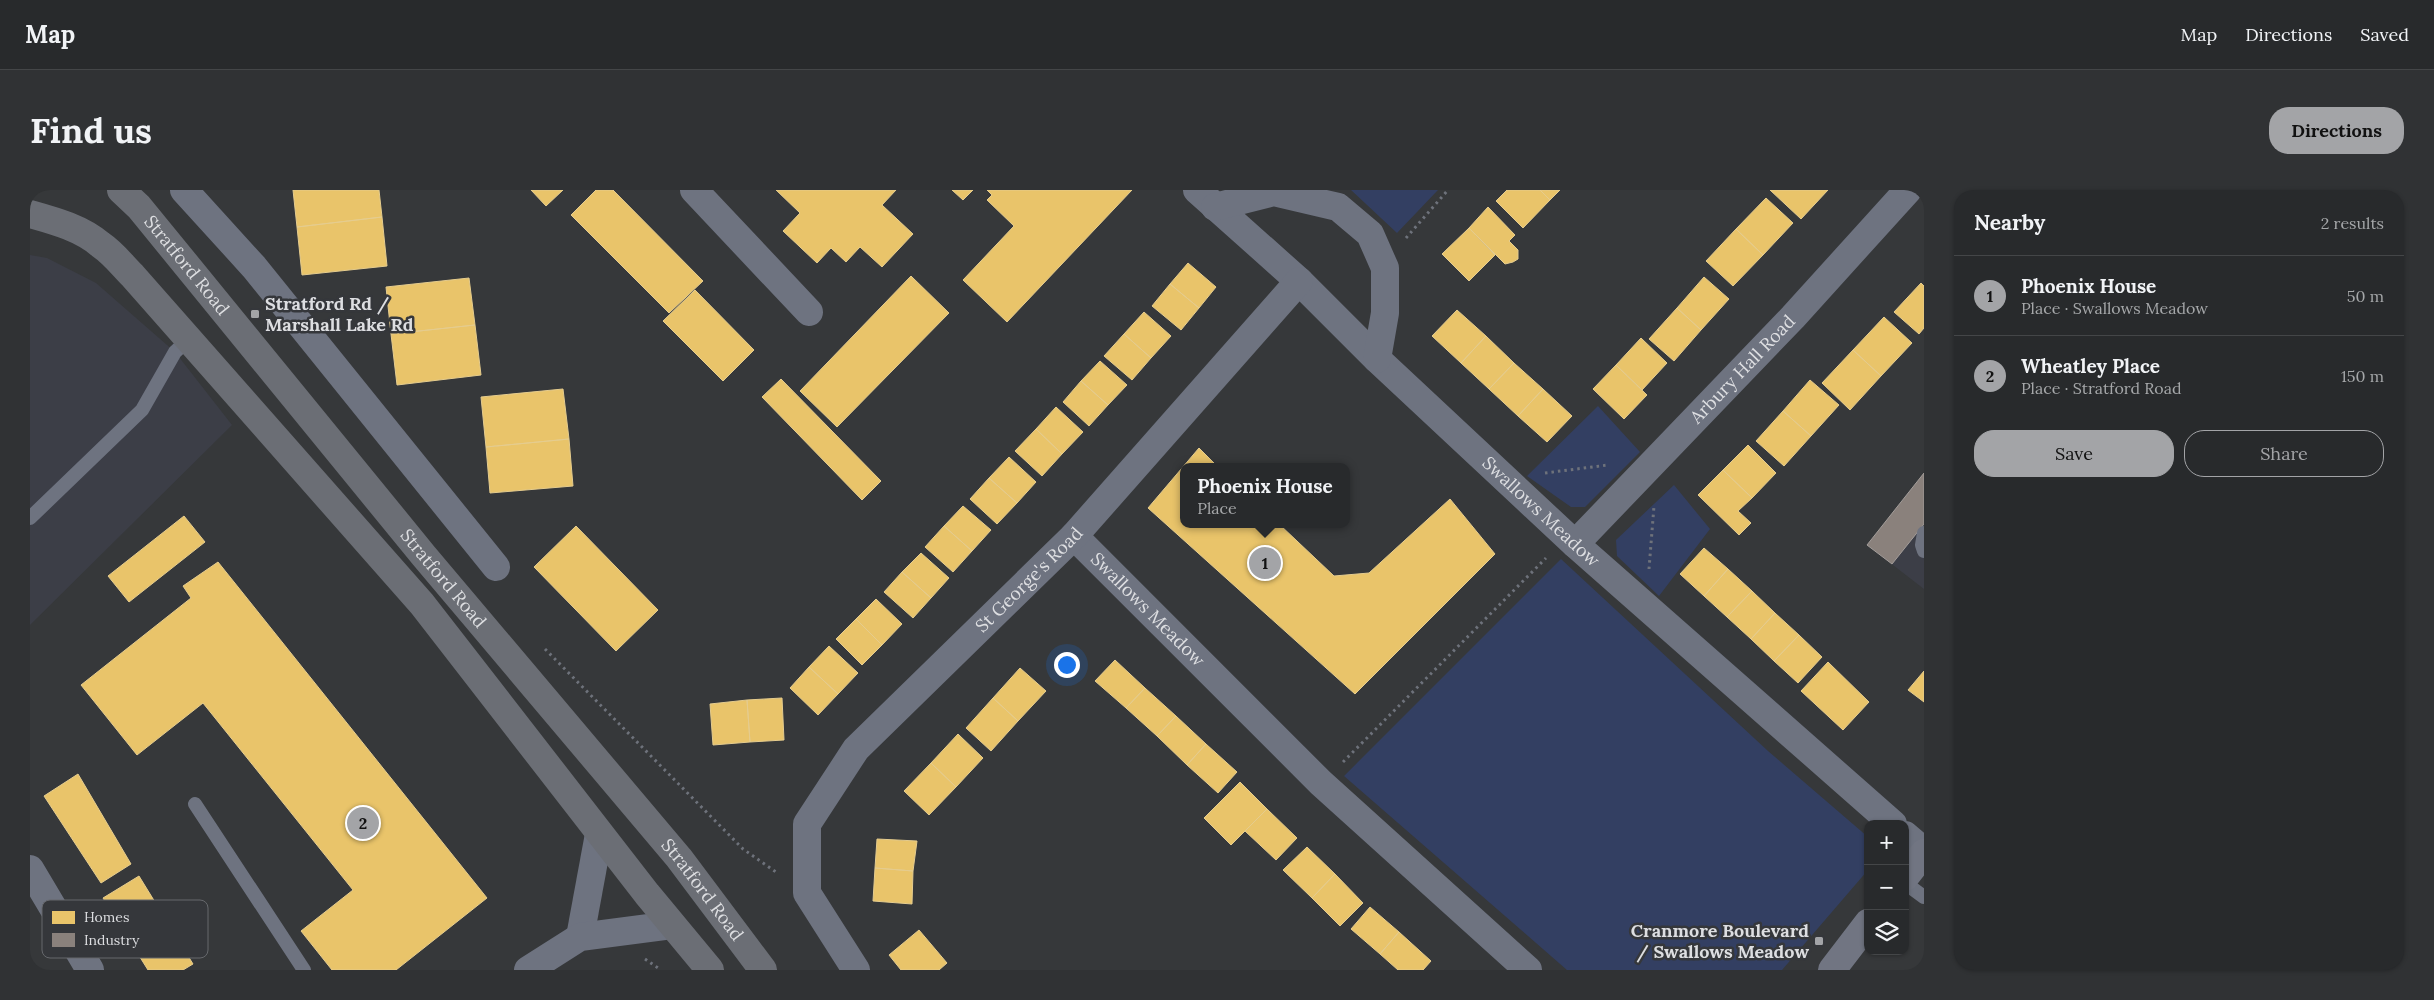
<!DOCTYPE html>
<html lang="en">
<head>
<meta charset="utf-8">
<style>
	body { margin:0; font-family:Lora,serif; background:#303234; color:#f1f3f6 }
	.controls { position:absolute; right:15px; bottom:15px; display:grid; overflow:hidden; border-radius:10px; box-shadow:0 1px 4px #0004 }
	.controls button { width:45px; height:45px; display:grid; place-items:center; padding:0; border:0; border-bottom:1px solid #444648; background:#282a2c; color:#f1f3f6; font:25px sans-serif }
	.you { position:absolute; left:1036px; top:474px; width:18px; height:18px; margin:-12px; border:4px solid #fff; border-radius:50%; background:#1a73e8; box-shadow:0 0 0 8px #1a73e833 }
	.badge { display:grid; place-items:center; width:32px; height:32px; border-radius:50%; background:#a3a4a7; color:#111; font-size:16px; font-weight:700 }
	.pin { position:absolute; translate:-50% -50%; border:2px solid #fff; box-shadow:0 1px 5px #0006 }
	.popup { position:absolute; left:1150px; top:273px; width:170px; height:65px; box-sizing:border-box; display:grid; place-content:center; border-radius:10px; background:#282a2c; filter:drop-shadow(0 1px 4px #0005); font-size:16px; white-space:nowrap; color:#a5a7a9 }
	.popup b { font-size:19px; color:#f1f3f6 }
	.popup::after { content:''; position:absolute; left:50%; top:100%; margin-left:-10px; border:10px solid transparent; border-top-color:#282a2c }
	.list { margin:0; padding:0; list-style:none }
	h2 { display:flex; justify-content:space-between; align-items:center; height:65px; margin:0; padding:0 20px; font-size:21px }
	h2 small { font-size:16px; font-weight:400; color:#a5a7a9 }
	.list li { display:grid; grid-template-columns:32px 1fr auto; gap:15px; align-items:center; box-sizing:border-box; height:80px; padding:0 20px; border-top:1px solid #444648 }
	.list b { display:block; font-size:19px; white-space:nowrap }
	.list p { margin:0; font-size:16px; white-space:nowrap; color:#a5a7a9 }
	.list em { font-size:16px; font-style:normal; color:#a5a7a9 }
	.actions { display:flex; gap:10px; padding:15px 20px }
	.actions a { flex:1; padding:11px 0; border:1px solid #a3a4a7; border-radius:20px; text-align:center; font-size:18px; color:#a3a4a7 }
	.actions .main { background:#a3a4a7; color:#111 }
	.icon { flex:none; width:28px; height:28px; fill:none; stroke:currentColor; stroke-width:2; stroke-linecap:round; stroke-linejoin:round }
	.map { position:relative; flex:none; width:1894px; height:780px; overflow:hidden; border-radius:20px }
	header { display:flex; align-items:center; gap:30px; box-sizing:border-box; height:70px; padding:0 25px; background:#282a2c; border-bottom:1px solid #444648 }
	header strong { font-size:24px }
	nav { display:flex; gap:28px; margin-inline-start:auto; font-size:18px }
	.intro { display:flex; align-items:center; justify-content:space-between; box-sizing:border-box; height:120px; padding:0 30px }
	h1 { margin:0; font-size:35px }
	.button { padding:12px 22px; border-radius:20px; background:#a3a4a7; color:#111; font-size:18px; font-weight:700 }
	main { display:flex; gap:30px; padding:0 30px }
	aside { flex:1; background:#282a2c; border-radius:20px; box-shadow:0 1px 4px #0004 }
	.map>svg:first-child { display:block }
</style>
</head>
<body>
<header>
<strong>Map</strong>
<nav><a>Map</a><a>Directions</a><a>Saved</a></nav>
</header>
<div class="intro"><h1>Find us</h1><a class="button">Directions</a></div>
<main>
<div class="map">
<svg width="1894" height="780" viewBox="0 0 1894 780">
	<rect width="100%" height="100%" fill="#36383a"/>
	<path fill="#3c3e47" d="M0 65 17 68 66 93 145 162 202 235 0 435Z
		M1894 284V399L1837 355Z"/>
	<path fill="#333f62" d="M1321 0H1408L1367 43Z
		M1568 216 1610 262 1555 317H1541L1497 286Z
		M1644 295 1680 339 1629 406 1587 366 1586 350Z
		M1531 369 1738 561 1838 647V680L1752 780H1537L1314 586Z"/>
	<path fill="#e9c46a" stroke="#e5cc8e" d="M263 0H349L352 27 267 37Z
		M501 0H533L516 16Z
		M566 0H583L673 91 639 123 541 25Z
		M746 0H866L852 15 883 44 852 77 830 57 816 72 801 58 787 73 753 41 770 23Z
		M922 0H943L933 10Z
		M957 0H1102L977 132 933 90 984 36 957 10 962 5Z
		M1477 0H1510L1520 10 1493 38 1466 11Z
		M1510 0H1530L1520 10Z
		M1740 0H1798L1771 29Z
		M1736 8 1763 33 1733 65 1706 39Z
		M1458 17 1485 45 1479 51 1488 60V69L1483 72 1475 74 1439 38Z
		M352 27 357 76 272 85 267 37Z
		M1439 38 1465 65 1439 91 1412 64Z
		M1706 39 1733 65 1703 96 1676 71Z
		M1158 73 1186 97 1169 118 1140 94Z
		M881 86 919 123 807 237 770 201Z
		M1674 87 1699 109 1671 140 1647 118Z
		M439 88 445 135 361 144 356 97Z
		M1891 93 1894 96V138L1889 144 1864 122Z
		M1140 94 1169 118 1151 140 1122 116Z
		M665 100 724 160 693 191 633 131Z
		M1647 118 1671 140 1644 171 1619 149Z
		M1427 120 1456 146 1431 173 1402 146Z
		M1114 122 1141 146 1121 168 1094 144Z
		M1854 127 1882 153 1851 186 1823 160Z
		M445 135 451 185 367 195 361 144Z
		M1094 144 1121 168 1102 190 1074 166Z
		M1456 146 1484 173 1459 199 1431 173Z
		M1611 148 1637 173 1612 200 1586 175Z
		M1823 160 1851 186 1820 220 1792 193Z
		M1070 171 1097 195 1078 215 1051 191Z
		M1484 173 1513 199 1488 226 1459 199Z
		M1586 175 1617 205 1594 229 1563 199Z
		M751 189 851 291 832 310 732 207Z
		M1780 190 1809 215 1781 246 1753 221Z
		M1051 191 1078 215 1059 236 1033 212Z
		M533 199 539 249 456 257 451 207Z
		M1513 199 1542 226 1517 252 1488 226Z
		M1026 217 1053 242 1032 264 1006 239Z
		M1753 221 1781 246 1754 276 1726 251Z
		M1006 239 1032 264 1012 286 985 261Z
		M539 249 543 296 460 303 456 257Z
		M1718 255 1746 283 1722 308 1693 280Z
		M1169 258 1188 277H1154V334H1249L1304 386 1339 383 1420 309 1465 364 1325 504 1118 318Z
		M979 267 1006 292 987 313 959 288Z
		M1693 280 1722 308 1708 321 1721 333 1709 345 1668 305Z
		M959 288 987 313 967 334 940 309Z
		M933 316 961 340 942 361 914 336Z
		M154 326 175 352 99 412 78 386Z
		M546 336 628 420 586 461 504 377Z
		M914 336 942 361 923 382 895 357Z
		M1674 358 1698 379 1674 406 1650 384Z
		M891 363 919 388 901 408 872 382Z
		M188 372 457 708 366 780H302L271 741 323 700 173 513 107 565 51 495 161 408 153 396Z
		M1698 379 1722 401 1697 427 1674 406Z
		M872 382 901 408 883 428 854 402Z
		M1722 401 1745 423 1721 449 1697 427Z
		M846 409 872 434 852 455 826 429Z
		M1745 423 1769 445 1744 471 1721 449Z
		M826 429 852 455 832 475 806 449Z
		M1769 445 1792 467 1768 493 1744 471Z
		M799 456 828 483 808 504 779 477Z
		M1085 470 1115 498 1096 518 1065 491Z
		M1798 472 1839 512 1813 540 1771 501Z
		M779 477 808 504 788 525 760 498Z
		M990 478 1016 501 988 531 963 508Z
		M1894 481V512L1878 500Z
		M1115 498 1146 526 1127 546 1096 518Z
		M752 508 754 550 720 552 717 510Z
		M963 508 988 531 961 561 936 538Z
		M717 510 720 552 683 555 680 514Z
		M1146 526 1176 554 1157 575 1127 546Z
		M928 544 953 568 926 597 901 573Z
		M1176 554 1207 582 1188 603 1157 575Z
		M901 573 926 597 899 625 874 601Z
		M48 584 101 674 71 693 14 606Z
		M1210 592 1237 619 1201 655 1174 628Z
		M1237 619 1267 648 1246 670 1215 641Z
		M847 649 887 651 883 681 845 678Z
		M1277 657 1305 684 1282 708 1253 680Z
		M845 678 883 681 882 714 843 711Z
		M1305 684 1333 713 1310 736 1282 708Z
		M109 686 163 774 153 780H118L73 708Z
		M1340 717 1369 742 1350 764 1321 739Z
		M889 740 917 773 909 780H871L859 765Z
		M1369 742 1401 771 1393 780H1368L1350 764Z"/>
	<path fill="#8a817c" stroke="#a39d9a" d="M1894 283V334L1862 374 1837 355Z"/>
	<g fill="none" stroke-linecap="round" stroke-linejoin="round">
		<path stroke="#6e727b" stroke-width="3" stroke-dasharray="2.5 4" stroke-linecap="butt" d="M1376 48 1418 0
			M1515 283 1578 275
			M1619 379 1624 316
			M515 459 713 659 746 682
			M1313 572 1516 368
			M615 769 631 780"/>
		<path stroke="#6e7380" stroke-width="14" d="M0 328 112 220 145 162 159 149
			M1894 343 1892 355 1894 361
			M165 614 274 780
			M1875 693 1894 707"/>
		<g stroke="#6e7380" stroke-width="28">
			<path d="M154 0 224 77 466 377"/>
			<path d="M664 0 779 122"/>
			<path id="s1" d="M1167 0 1269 91 1347 169 1545 354 1863 634"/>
			<path d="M1185 17 1244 2 1308 17 1340 44 1355 78V123L1347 169"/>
			<path id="s2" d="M1044 346 1291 593 1498 780"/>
			<path id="s3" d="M1545 354 1763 127 1878 0"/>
			<path d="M1875 645 1894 661"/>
			<path d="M0 679 60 780"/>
			<path d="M550 747 569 644"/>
			<path d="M498 780 550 747 642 735"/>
			<path id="s4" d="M826 780 777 703V634L826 559 1044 346 1269 91"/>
		</g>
		<path stroke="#717582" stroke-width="28" d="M1875 687 1894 663
			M1802 780 1838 733"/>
		<g stroke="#6b6e75" stroke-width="28">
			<path id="s5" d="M91 0 109 17 394 366 649 668 733 780"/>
			<path d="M0 24C25 31 51 38 71 55 83 63 92 75 102 85L392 414 617 704 680 780"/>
		</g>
	</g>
	<g fill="#a3a4a7" stroke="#35373b" stroke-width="2">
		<rect x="220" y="119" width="10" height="10" rx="2.5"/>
		<rect x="1784" y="746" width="10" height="10" rx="2.5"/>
	</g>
	<g text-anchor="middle" stroke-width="5" stroke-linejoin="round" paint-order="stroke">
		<g font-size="18" fill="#dddee1" stroke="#35373b">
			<text dy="6" stroke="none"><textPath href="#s5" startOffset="100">Stratford Road</textPath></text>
			<text dy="6" stroke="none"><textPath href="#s3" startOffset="242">Arbury Hall Road</textPath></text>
			<text dy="6" stroke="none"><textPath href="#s1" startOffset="471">Swallows Meadow</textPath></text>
			<text dy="6" stroke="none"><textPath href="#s5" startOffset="505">Stratford Road</textPath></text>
			<text dy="6" stroke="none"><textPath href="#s4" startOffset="492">St George's Road</textPath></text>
			<text dy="6" stroke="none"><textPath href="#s2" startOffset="104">Swallows Meadow</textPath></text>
			<text dy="6" stroke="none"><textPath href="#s5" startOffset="910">Stratford Road</textPath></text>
		</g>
		<g font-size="18" font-weight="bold" fill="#dddee1" stroke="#35373b" text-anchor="start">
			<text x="235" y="120">Stratford Rd /<tspan x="235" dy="21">Marshall Lake Rd</tspan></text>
			<text x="1779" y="747" text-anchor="end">Cranmore Boulevard<tspan x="1779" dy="21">/ Swallows Meadow</tspan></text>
		</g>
	</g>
	<rect x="12" y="710" width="166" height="58" rx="8" fill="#35373b" stroke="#67696d" stroke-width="1"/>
	<rect x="22" y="721" width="23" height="13" fill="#e9c46a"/>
	<rect x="22" y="743" width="23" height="14" fill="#8a817c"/>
	<g font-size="14" fill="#dddee1">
		<text x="54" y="732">Homes</text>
		<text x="54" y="755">Industry</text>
	</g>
</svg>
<div class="controls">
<button>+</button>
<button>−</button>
<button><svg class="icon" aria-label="layers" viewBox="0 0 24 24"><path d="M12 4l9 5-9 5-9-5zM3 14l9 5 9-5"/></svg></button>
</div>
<div class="you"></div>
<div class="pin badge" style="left:1235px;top:373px">1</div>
<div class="popup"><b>Phoenix House</b>Place</div>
<div class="pin badge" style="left:333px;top:633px">2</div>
</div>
<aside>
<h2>Nearby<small>2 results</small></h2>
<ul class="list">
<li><span class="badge">1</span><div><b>Phoenix House</b><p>Place · Swallows Meadow</p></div><em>50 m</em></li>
<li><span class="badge">2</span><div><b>Wheatley Place</b><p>Place · Stratford Road</p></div><em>150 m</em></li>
</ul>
<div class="actions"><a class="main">Save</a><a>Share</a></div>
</aside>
</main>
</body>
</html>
